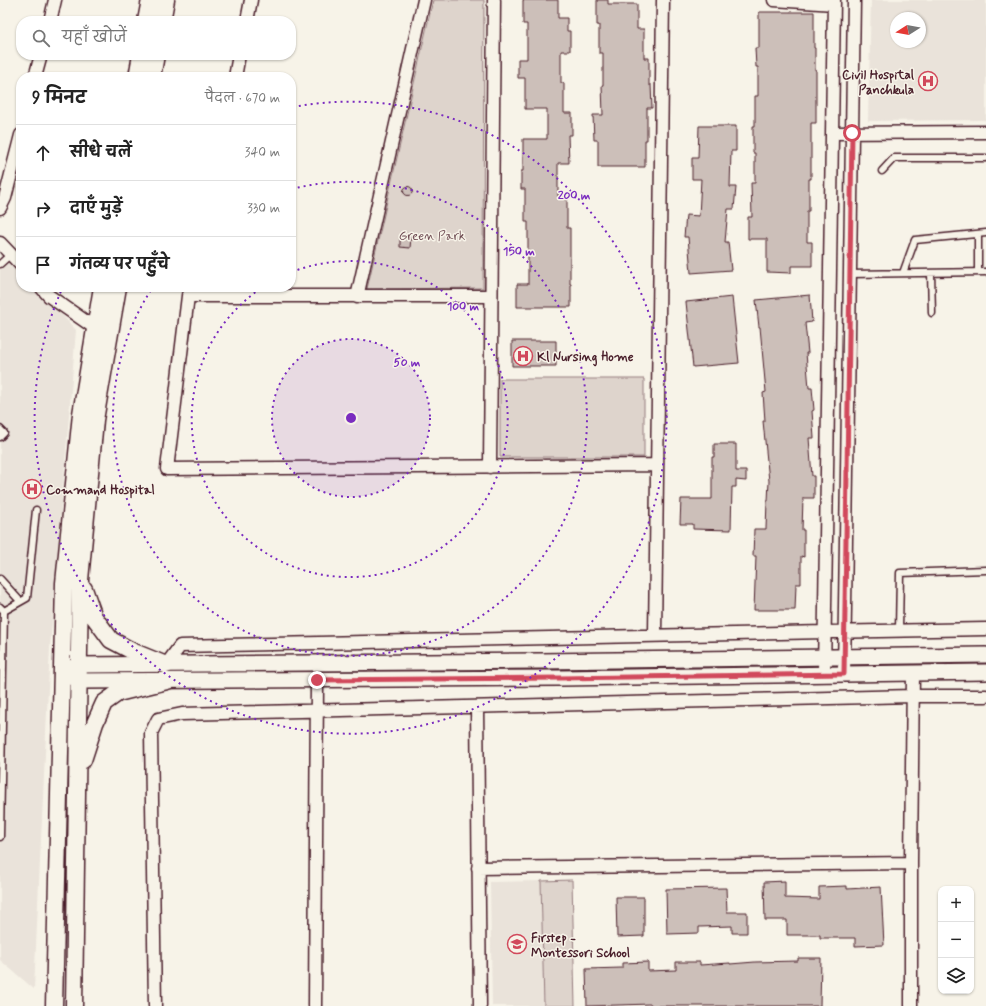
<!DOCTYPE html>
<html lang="hi">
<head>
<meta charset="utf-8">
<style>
	body { margin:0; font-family:Mynerve,"Playpen Sans Deva",sans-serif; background:#f6f6f6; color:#222 }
	.controls { position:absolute; right:12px; bottom:12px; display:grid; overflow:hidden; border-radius:8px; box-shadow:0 1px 3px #0004 }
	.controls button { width:36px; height:36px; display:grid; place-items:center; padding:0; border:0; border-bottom:1px solid #e0e0e0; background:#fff; color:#222; font:20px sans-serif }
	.compass { position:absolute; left:890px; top:12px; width:36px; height:36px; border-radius:50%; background:#fff; box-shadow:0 1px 3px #0004; rotate:259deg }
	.stop { position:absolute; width:12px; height:12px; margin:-9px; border:3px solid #d1495b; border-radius:50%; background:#fff }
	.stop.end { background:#d1495b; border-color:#fff; box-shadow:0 1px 4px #0008 }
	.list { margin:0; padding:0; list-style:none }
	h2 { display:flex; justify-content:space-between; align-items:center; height:52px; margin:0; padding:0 16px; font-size:17px }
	h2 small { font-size:13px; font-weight:400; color:#767676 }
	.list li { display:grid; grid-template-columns:26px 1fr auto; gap:12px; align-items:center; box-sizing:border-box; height:56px; padding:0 16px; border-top:1px solid #e0e0e0 }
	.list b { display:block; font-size:15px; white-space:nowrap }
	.list em { font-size:13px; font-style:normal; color:#767676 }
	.icon { flex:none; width:22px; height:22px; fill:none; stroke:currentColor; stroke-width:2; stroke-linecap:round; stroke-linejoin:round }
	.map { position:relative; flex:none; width:986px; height:1006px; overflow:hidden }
	.search { position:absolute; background:#fff; box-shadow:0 1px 3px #0004; left:16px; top:16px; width:280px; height:44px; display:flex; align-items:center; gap:10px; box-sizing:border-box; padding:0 14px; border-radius:16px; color:#767676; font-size:15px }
	.panel { position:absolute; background:#fff; box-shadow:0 1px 3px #0004; left:16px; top:72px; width:280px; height:220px; border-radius:16px }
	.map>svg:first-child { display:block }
</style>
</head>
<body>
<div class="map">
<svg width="986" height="1006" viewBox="0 0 986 1006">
	<rect width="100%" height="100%" fill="#f7f3e8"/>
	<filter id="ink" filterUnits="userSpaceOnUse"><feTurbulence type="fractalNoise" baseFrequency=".025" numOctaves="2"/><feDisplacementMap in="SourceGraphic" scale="8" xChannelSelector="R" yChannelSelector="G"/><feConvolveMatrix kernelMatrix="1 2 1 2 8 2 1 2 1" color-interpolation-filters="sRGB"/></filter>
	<g filter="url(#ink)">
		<path fill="#eae3da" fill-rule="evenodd" d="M871 0H986V120L868 121ZM896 18H920V42H896Z
			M0 248 21 271V287H36L76 330 50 648 34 989 0 960Z
			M541 881 544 1006H492L490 882Z"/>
		<path fill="#ded4cc" stroke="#947a7c" d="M433 0H484L483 288 367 289Z
			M500 379H644V457H500Z
			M572 880 575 1006H544L541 881Z"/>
		<path fill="#ccbfb9" stroke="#4a1f2b" d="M523 0H558V18H567V31H570V51H561V83H564V113H572V135H568L569 163H558V196H567V228H570V284H571V307H517V284H528V222H525V189H521V171H523V139H547V109H525V78H518V59H527V24H523Z
			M597 0H608V4H637V29H644V58H649V85H651L652 108H647V140H645V167H598V140H594L593 115H603L602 85H603V53H599V25H597Z
			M759 12H814V48H815V70H816V123H811V179H809V211H807V242H812V266H791V273L767 272V239H748V217H752L751 183H755V153H753V126H755V96H758V67H756L755 48H759Z
			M699 126H736V151H731L730 187H736L734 209H728L725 242H728L731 270 691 273 688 237H684L686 215 699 216 701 179H692V158H698Z
			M403.5 191a4.5 4.5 0 1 1 9 0a4.5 4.5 0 1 1-9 0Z
			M400 236 411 237 410 248 400 247Z
			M810 295 812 322 805 323 808 353H806L809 388H812L814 410 812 411 814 438H809L812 476H814V498H803L802 530H804V557L801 556V584H796L795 610H754L756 556H753L754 529H766L767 501H768L769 481 763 421H765L763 393 766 392 760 327H759L756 300Z
			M732 297 739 363 693 367 686 302Z
			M512 341H556V366H512Z
			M714 444H736V471H746V481L736 480V487H732L731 530 693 529V524H680L681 499H712V457H714Z
			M785 881V898L819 899V887L847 886V889L881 887 884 945 855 946V938H820V935H787V920H765L764 882Z
			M726 888 727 912H747V933H732V926L699 927V933L667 934 666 889Z
			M616 897H644V936L617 937Z
			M798 958H821L820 1006H651V1004L587 1006 586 969 622 968V963L648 962V971L676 970V962H700V965L730 963V964L755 962 798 961Z"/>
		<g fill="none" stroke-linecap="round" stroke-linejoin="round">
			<defs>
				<path id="service" d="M882 171 894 158H986
					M0 264 11 254
					M978 272V234
					M903 273 915 240 986 233
					M931 273 932 313
					M850 274 986 272
					M0 429 4 433 0 437
					M0 579 20 601
					M0 607 4 611 0 837
					M4 611 27 598 36 510
					M899 630 900 573 986 570"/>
				<path id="minor" d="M774 0 834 4
					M50 21 55 0
					M247 21 251 0
					M35 77 41 55
					M235 77 239 55
					M832 133 986 132
					M0 208 5 198 21 135
					M0 243 21 265
					M41 287 49 296 95 328
					M190 287 188 296 167 469 656 465
					M188 296H491
					M357 297 424 0
					M490 467 494 0
					M655 635 663 0
					M166 665 180 646 825 632 986 629
					M824 674 834 0
					M844 674 854 0
					M477 707 480 1006
					M478 868 911 863
					M155 1006 151 733 158 719 182 714 913 696H986
					M315 1006 317 680
					M911 1006V863L913 673"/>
				<path id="tertiary" d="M68 669 79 665C381 664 684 659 986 655
					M69 675 79 681 561 678 986 672"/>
				<path id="secondary" d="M146 21 150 0
					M162 21 166 0
					M137 77 141 55
					M152 77 156 55
					M84 589 94 617 111 640 134 652 166 665
					M83 760 95 723 104 703 118 693 167 681
					M54 1006 64 583 81 414 102 287
					M74 1006 80 580 95 420 118 287"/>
			</defs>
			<use href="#service" stroke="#4a1f2b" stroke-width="9"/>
			<use href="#minor" stroke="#4a1f2b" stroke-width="15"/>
			<use href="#tertiary" stroke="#4a1f2b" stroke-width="18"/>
			<use href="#secondary" stroke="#4a1f2b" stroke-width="19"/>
			<use href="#service" stroke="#f7f3e8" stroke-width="6"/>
			<use href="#minor" stroke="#f7f3e8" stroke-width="12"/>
			<use href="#tertiary" stroke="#f7f3e8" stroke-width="15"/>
			<use href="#secondary" stroke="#f7f3e8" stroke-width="16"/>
		</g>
	</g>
	<g fill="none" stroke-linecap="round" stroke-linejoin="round" filter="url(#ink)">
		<path stroke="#d1495b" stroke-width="5" d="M317 680 560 678 844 674 852 133"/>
	</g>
	<circle cx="351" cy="418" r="79" fill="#7b2cbf" fill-opacity=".12"/>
	<g fill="none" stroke="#7b2cbf" stroke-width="2" stroke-dasharray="2 4">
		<circle cx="351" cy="418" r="79"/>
		<path d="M292 272A158 158 0 1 1 263 287"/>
		<path d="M292 189A237 237 0 1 1 153 287"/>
		<path d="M293 107A316 316 0 1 1 62 289"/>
	</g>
	<defs>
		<symbol id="hospital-ring" viewBox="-11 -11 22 22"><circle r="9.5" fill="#f7f3e8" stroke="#d1495b" stroke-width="1.5"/><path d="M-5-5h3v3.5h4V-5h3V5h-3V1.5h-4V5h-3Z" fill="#d1495b"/></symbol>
		<symbol id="school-ring" viewBox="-11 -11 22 22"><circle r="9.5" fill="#f7f3e8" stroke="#d1495b" stroke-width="1.5"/><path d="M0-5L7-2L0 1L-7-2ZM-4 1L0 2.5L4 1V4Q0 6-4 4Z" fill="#d1495b"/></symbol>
	</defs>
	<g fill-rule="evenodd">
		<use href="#hospital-ring" x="917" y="70" width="22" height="22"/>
		<use href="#hospital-ring" x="512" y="345" width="22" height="22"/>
		<use href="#hospital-ring" x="21" y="478" width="22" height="22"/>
		<use href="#school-ring" x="506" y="933" width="22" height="22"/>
	</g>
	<g text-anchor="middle" stroke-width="3" stroke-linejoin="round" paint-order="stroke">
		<g font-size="13" font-weight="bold" fill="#4a1f2b" stroke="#f7f3e8" text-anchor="start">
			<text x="914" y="79" text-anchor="end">Civil Hospital<tspan x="914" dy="15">Panchkula</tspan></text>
			<text x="537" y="361">Kl Nursing Home</text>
			<text x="46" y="494">Command Hospital</text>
			<text x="531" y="942">Firstep -<tspan x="531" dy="15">Montessori School</tspan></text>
		</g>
		<g font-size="13" fill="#6f4c53" stroke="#f7f3e8">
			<text x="432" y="240">Green Park</text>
		</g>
	</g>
	<circle cx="351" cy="418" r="6" fill="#7b2cbf" stroke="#f7f3e8" stroke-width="2"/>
	<g font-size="12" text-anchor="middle" font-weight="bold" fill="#7b2cbf" stroke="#f7f3e8" stroke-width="3" stroke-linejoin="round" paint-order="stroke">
		<text x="574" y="199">200 m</text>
		<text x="519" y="255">150 m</text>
		<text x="463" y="310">100 m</text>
		<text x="407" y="366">50 m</text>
	</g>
</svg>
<div class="controls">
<button>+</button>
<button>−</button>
<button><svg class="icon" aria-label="layers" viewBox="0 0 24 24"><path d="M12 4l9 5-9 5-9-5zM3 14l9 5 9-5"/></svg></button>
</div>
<svg class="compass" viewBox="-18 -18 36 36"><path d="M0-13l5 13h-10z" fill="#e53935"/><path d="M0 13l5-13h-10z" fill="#767676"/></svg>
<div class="stop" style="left:852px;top:133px"></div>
<div class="stop end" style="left:317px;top:680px"></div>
<div class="search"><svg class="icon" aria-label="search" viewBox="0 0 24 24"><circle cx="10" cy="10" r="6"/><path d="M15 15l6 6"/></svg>यहाँ खोजें</div>
<section class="panel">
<h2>9 मिनट<small>पैदल · 670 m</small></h2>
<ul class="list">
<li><svg class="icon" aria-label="ahead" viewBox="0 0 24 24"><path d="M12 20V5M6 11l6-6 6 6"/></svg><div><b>सीधे चलें</b></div><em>340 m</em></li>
<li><svg class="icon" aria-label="right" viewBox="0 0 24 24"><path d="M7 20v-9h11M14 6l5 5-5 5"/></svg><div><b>दाएँ मुड़ें</b></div><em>330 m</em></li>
<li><svg class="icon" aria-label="arrive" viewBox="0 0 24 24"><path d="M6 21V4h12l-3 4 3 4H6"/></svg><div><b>गंतव्य पर पहुँचे</b></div></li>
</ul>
</section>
</div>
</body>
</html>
